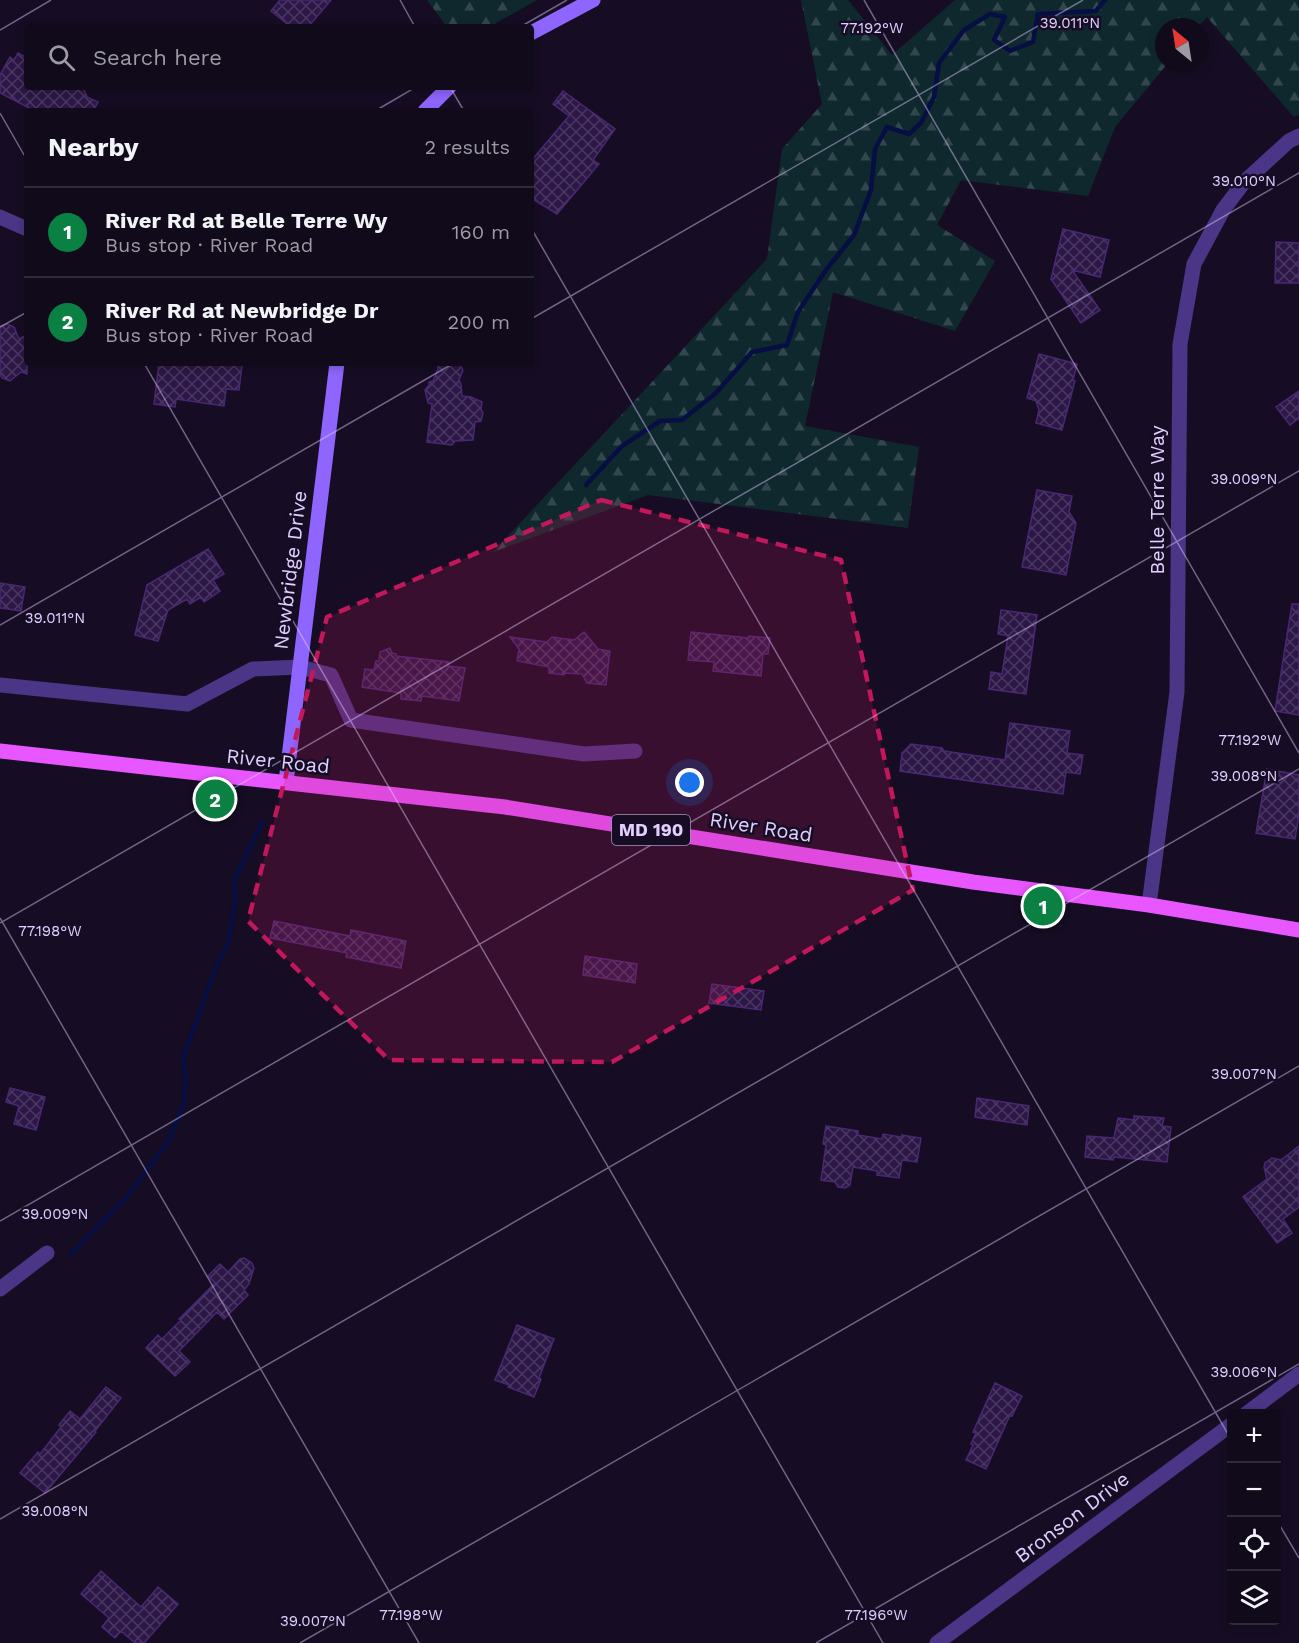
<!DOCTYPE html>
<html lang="en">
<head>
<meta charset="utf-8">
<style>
	body { margin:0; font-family:"Work Sans",sans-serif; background:#191324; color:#f1f3f6 }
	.controls { position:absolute; right:18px; bottom:18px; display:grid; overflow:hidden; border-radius:6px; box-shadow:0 3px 9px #0003 }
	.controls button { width:54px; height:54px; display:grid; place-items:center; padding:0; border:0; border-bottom:2px solid #302b3a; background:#100a1b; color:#f1f3f6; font:30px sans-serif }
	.compass { position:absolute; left:1155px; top:18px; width:54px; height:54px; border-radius:50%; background:#100a1b; box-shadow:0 3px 9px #0003; rotate:330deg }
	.you { position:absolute; left:690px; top:783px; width:21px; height:21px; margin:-15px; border:4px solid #fff; border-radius:50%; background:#1a73e8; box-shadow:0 0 0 9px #1a73e833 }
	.badge { display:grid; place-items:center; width:39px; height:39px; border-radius:50%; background:#0b8043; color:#fff; font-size:20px; font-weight:700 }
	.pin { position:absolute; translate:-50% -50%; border:3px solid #fff; box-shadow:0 2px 6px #0006 }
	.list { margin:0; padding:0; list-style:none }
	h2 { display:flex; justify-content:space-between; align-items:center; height:78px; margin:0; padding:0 24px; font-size:26px }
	h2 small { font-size:20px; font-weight:400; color:#9c9aa3 }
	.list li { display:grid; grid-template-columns:39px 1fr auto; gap:18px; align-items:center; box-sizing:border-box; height:90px; padding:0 24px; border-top:2px solid #302b3a }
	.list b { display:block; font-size:22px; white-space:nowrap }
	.list p { margin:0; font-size:20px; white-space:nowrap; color:#9c9aa3 }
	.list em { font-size:20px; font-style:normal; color:#9c9aa3 }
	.icon { flex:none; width:33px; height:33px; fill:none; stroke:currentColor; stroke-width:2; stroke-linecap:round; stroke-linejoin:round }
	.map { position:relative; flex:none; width:1299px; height:1643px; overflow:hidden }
	.search { position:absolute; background:#100a1b; box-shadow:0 3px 9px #0003; left:24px; top:24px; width:510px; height:66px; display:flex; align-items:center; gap:15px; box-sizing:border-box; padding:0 21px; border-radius:6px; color:#9c9aa3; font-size:22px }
	.panel { position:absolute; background:#100a1b; box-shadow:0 3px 9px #0003; left:24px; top:108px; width:510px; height:258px; border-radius:6px }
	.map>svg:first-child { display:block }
</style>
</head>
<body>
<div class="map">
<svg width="1299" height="1643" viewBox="0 0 1299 1643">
	<defs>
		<pattern id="forest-firs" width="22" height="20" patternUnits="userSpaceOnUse" patternTransform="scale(1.5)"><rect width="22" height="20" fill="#0f282e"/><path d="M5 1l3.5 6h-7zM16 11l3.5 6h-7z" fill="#32464d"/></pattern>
		<pattern id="building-cross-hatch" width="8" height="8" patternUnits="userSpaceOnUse" patternTransform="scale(1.5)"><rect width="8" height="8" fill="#2c1746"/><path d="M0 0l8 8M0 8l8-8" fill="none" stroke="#4a3862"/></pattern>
	</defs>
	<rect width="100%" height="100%" fill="#160d24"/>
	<path fill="url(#forest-firs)" d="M427 0H537L489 27H447Z
		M801 0H848L892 55 955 0H1299V114L1294 117 1207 17 1198 27H1164V63H1168L1115 127 1088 196 961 180 937 225 995 261 955 331 833 292 805 426 919 447 908 528 648 495 493 552 767 259 782 149 822 104Z"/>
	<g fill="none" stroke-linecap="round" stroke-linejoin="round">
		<path stroke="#060e43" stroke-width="4.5" d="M586 485 622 446 660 421 682 420 716 393 752 352 787 345 798 312 826 270 854 235 871 190 875 149 887 127 909 134 921 123 934 97 939 63 964 30 990 14 1005 17 994 40 1010 51 1033 42 1038 14 1096 11 1105 0
			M71 1254 127 1197 169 1140 184 1103 186 1075 183 1058 218 962 228 943 235 902V879L262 822"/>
	</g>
	<path fill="url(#building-cross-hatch)" stroke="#492873" stroke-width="1.5" d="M280 0H331L308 27H291L271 11Z
		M18 53 27 58V87H83L87 97 98 102 93 111H35L0 93V75L10 57 14 60Z
		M563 91 615 129 593 160 599 164 557 214 531 198V161L569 116 553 104Z
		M1063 229 1109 240 1100 277 1072 270 1100 310 1081 323 1051 279Z
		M1276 242 1299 243V283H1275Z
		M7 324 14 327 19 339 27 335V374L21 372 10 381 2 378 0 374V326Z
		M1039 354 1077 364 1073 380 1075 381 1062 430 1036 423 1039 410 1036 401 1027 398Z
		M159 363H229L242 365 239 390 226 389 224 406 176 399 175 407 154 404Z
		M438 363H459L463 370 459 380 461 384 462 396 471 397 482 402 481 409 483 413 481 421 475 422 473 440 455 441 452 445 427 442 432 404 428 403 425 390 429 385V382L433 381 438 369Z
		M1299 391V418L1290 425 1276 407Z
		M1037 490 1072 496 1069 512 1076 523 1066 575 1022 567Z
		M208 549 224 574 213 580 220 591 204 602 201 597 190 604 187 599 168 610 158 641 135 635 147 585Z
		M0 583 25 587 21 611 0 608Z
		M1292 604H1299V715L1275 711Z
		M1001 610 1037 615 1026 694 989 689 991 672 1002 674 1008 636 998 634Z
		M584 632 598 649 610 651 606 685 587 683 582 674 564 673V675L549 673V667L517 661 519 649 510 637 547 642 552 637 574 640Z
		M691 632 749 638V636L770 638 768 654H763L761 676 713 671 714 662 688 660Z
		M390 648 392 653 396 654V656L449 662 448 666 465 668 459 701 422 696 421 701 401 699V693L362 687 365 669 374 670 376 661H379L380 652Z
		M1010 723 1070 731 1067 753 1083 755 1080 774 1066 772 1063 794 900 771 902 753 911 744 942 748 944 751 1005 760Z
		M1267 769 1299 775V814L1295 839 1256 833Z
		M274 921 350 936 351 930 406 941 401 968 346 957 347 953 270 938Z
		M585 956 637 964 635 983 583 975Z
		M712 984 764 991 761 1010 709 1003Z
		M10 1088 45 1097 36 1130 14 1124 19 1106 6 1102Z
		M977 1098 1029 1106 1027 1125 975 1117Z
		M1134 1116 1164 1118 1162 1126 1171 1127 1167 1162 1114 1157 1113 1160 1085 1157 1087 1136 1114 1138 1118 1118 1134 1120Z
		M826 1126 858 1131V1135L882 1139 883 1134 901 1137 902 1135 921 1138 917 1162 902 1160 899 1178 877 1175V1171L853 1167 850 1185 845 1188 838 1187 835 1182 821 1180 826 1145 823 1144Z
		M1299 1146V1207L1283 1219 1292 1233 1277 1243 1243 1197 1267 1179 1264 1167 1265 1163 1272 1158 1281 1160Z
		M244 1258 252 1263 254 1268 249 1284 244 1290 248 1295 224 1319 217 1312 179 1351 190 1362 175 1376 146 1348 158 1335 162 1339 181 1320 179 1319 215 1283 208 1276 220 1264 228 1272 240 1259Z
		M517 1325 554 1339 539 1378 541 1379 534 1397 508 1387 509 1385 495 1380Z
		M995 1383 1022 1396 1012 1416 1010 1415 986 1469 966 1460 973 1445 971 1444 976 1433 973 1432Z
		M106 1387 121 1398 95 1431 96 1432 45 1493 20 1473 38 1452 40 1454 61 1427 59 1425 70 1411 80 1419Z
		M101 1571 141 1607 158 1587 178 1604 144 1643H135L121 1631 115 1638 102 1627 109 1618 81 1594Z"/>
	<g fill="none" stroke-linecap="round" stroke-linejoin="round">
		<path stroke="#4b3586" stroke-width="15" d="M0 217 27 229
			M0 685 187 704 253 669 300 667 331 675 351 720 584 754 635 751
			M1149 905 1177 692 1180 344 1194 264 1223 210 1244 182 1289 141 1299 136
			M0 1289 47 1253
			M1246 1414 1299 1374
			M937 1643 1232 1424"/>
		<path stroke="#8e66ff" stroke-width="15" d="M531 33 593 0
			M425 111 449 87
			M286 782 337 363"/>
		<path stroke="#e756ff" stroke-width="15" d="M0 751 505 807 973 882 1149 905 1299 930"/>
	</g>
	<path fill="#c2185b" fill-opacity="0.2" stroke="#c2185b" stroke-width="4.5" stroke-dasharray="12 8" stroke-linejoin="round" d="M601 500 841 560 913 890 612 1062 389 1060 248 921 327 617Z"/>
	<path fill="none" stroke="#e0cfff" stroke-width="1.5" stroke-opacity="0.45" d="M400 0 415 27M864 0 1299 753M520 27 567 0M0 30 51 0M450 87 464 111M375 111 416 87M0 113 27 160M531 228 1232 1441M531 319 1083 0M0 327 27 312M144 363 883 1643M0 625 454 363M0 918 419 1643M0 923 1299 173M0 1221 1299 471M0 1519 1299 769M1276 1519 1299 1558M300 1643 1299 1066M816 1643 1299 1364"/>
	<g text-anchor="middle" stroke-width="5" stroke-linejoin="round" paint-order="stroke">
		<rect fill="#160d24" stroke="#a395bd" stroke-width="1.5" x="612" y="815" width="78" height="30" rx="4.5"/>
		<g font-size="18" font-weight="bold" fill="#e0cfff">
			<text x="651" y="836">MD 190</text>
		</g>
		<g font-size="20" fill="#e0cfff" stroke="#160d24">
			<text transform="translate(1157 500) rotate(-90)" y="7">Belle Terre Way</text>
			<text transform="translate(290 570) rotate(-83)" y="7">Newbridge Drive</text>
			<text transform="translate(278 761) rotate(6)" y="7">River Road</text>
			<text transform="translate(761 827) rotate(9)" y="7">River Road</text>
			<text transform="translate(1072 1517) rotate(-37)" y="7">Bronson Drive</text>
		</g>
	</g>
	<g font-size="15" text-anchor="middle" fill="#e0cfff" stroke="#160d24" stroke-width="5" stroke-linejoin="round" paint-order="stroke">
		<text x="1070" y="28">39.011°N</text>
		<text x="872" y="33">77.192°W</text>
		<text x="1244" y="186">39.010°N</text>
		<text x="1244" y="484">39.009°N</text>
		<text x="55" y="623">39.011°N</text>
		<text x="1250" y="745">77.192°W</text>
		<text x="1244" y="781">39.008°N</text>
		<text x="50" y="936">77.198°W</text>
		<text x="1244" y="1079">39.007°N</text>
		<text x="55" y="1219">39.009°N</text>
		<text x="1244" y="1377">39.006°N</text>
		<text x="55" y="1516">39.008°N</text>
		<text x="411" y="1620">77.198°W</text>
		<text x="876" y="1620">77.196°W</text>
		<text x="313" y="1626">39.007°N</text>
	</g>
</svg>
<div class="controls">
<button>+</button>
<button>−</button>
<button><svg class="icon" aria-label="locate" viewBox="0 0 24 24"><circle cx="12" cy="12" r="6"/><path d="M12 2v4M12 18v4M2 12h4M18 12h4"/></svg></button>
<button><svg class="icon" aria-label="layers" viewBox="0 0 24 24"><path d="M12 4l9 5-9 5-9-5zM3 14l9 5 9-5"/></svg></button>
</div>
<svg class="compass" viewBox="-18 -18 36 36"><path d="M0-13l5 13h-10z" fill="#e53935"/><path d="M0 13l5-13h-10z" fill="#9c9aa3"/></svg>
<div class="you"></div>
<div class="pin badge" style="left:1043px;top:906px">1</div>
<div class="pin badge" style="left:215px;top:799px">2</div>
<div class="search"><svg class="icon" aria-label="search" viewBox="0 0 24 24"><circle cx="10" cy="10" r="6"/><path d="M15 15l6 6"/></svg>Search here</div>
<section class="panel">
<h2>Nearby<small>2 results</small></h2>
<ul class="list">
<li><span class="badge">1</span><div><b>River Rd at Belle Terre Wy</b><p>Bus stop · River Road</p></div><em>160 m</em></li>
<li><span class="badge">2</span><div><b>River Rd at Newbridge Dr</b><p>Bus stop · River Road</p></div><em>200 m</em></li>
</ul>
</section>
</div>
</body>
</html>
